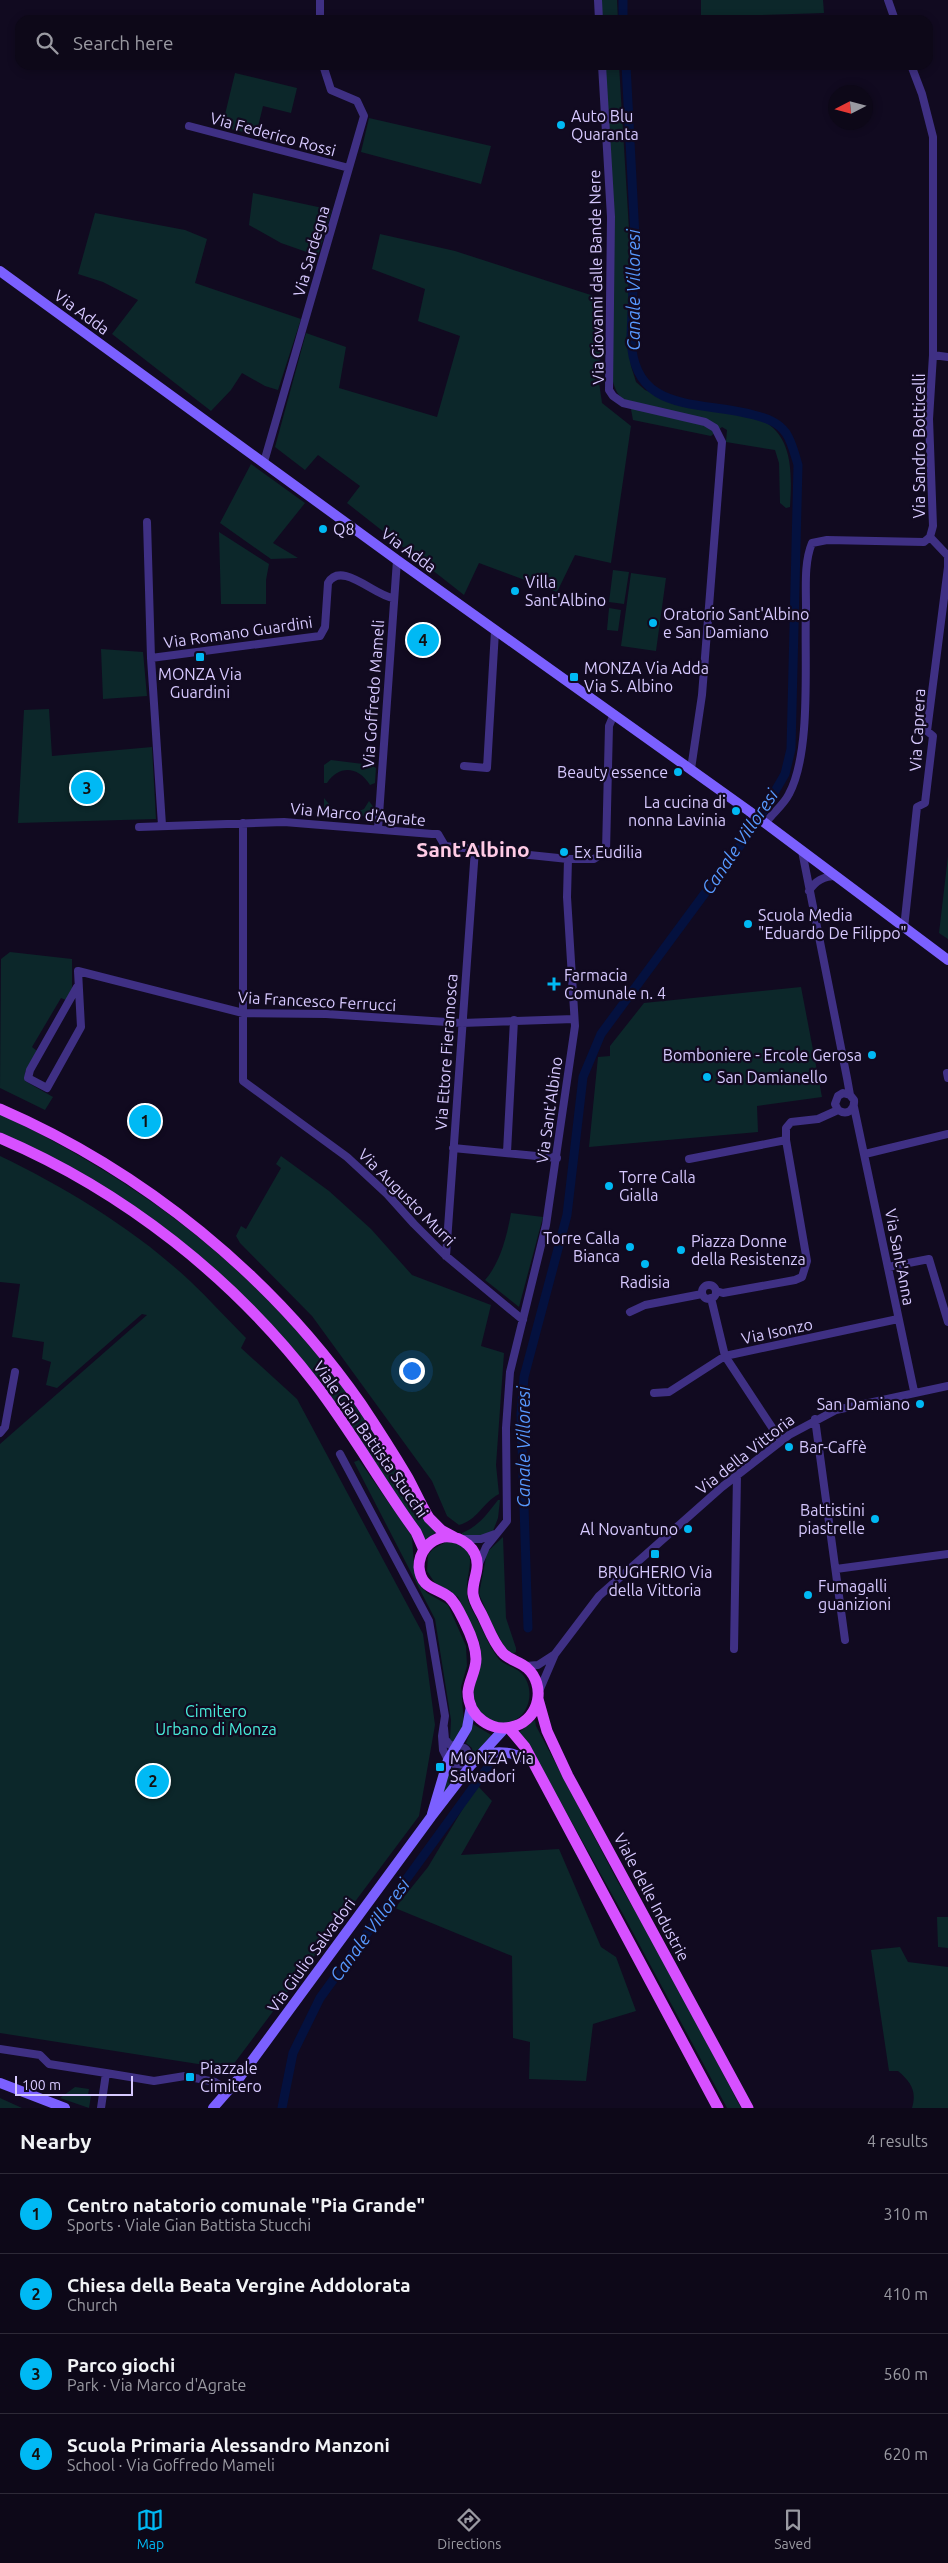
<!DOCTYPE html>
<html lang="en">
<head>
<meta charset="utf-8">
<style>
	body { margin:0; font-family:Ubuntu,sans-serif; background:#161121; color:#f1f3f6 }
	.compass { position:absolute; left:828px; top:85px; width:45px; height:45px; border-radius:50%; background:#0d0818; box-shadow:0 2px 8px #0003; rotate:264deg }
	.scale { position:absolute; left:15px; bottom:12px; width:118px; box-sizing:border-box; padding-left:5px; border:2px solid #d7c9ff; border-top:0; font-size:14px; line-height:18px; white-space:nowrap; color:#d7c9ff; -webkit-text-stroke:4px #110a20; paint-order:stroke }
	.you { position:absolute; left:411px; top:1370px; width:18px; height:18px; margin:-12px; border:4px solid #fff; border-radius:50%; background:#1a73e8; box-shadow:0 0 0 8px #1a73e833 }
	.badge { display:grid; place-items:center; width:32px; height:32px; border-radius:50%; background:#00b9f4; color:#111; font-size:16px; font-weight:700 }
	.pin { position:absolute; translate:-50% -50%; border:2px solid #fff; box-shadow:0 1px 5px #0006 }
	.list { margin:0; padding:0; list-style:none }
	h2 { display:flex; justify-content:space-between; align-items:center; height:65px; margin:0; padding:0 20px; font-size:21px }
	h2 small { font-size:16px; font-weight:400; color:#9a9aa2 }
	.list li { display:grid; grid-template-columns:32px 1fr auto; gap:15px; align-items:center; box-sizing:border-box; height:80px; padding:0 20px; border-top:1px solid #2d2937 }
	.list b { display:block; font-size:19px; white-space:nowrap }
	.list p { margin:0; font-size:16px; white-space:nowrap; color:#9a9aa2 }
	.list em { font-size:16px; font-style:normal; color:#9a9aa2 }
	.icon { flex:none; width:28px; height:28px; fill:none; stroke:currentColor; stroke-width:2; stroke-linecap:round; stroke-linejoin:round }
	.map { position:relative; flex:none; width:948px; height:2108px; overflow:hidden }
	.search { position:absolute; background:#0d0818; box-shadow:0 2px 8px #0003; left:15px; right:15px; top:15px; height:55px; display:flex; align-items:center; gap:12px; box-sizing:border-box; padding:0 18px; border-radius:15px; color:#9a9aa2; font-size:19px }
	.sheet { height:385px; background:#0d0818 }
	nav { display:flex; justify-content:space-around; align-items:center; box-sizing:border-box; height:70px; border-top:1px solid #2d2937; background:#0d0818; font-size:14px; color:#9a9aa2 }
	nav a { display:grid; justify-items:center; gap:2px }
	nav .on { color:#00b9f4 }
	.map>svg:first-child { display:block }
</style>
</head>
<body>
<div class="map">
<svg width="948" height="2108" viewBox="0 0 948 2108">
	<rect width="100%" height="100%" fill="#110a20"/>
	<path fill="#0c272a" d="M601 0H617L618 20H602Z
		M701 0H823L824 13 701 17Z
		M605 65H619L629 230 628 343 631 366 636 382 645 390 675 403 757 418C794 432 792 474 790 507L786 508 780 503 779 463 775 450 726 442 727 430 722 427 711 436 633 420 630 404C617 397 615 389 611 375L614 223Z
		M235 73 297 88 291 113 263 106 256 135 222 127Z
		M369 118 491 146 481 184 361 152Z
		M253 193 332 210 318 256 281 243 249 225Z
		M95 213 185 230 207 239 195 283 301 319 278 390 265 386 242 373 231 390 211 411 112 334 138 300 103 282 78 274Z
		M380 234 455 251 597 297 602 336 598 375 602 403 631 426 611 563 575 555 557 592 479 563 464 595 347 503 360 486 318 455 305 470 275 447 306 333 346 347 339 388 437 417 460 336 418 321 425 289 372 269Z
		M251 464 305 503 273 543 298 558 271 559 220 523Z
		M219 532 269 564 266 580V604H221Z
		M613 570 629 572 624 604 609 602Z
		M631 573 666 578 656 651 621 646Z
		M609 608 621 610 618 631 607 630Z
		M101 649 143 652 147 696 103 699Z
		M49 709 52 756 152 747 156 819 18 823 24 710Z
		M331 760 371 765 376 768 375 783 370 785C358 766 339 765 327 783H324V765Z
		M324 798 333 809 340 814 338 817H324Z
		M369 801 374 808 371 817 349 815 364 809Z
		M948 856V939L939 933Z
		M10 952 72 959V989L66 1000 61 998 32 1047 37 1051 25 1072V1081L53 1097 45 1110 0 1088 1 959Z
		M801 987 822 1097 757 1106 758 1132 589 1147 598 1057 610 1056V1046L644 1003Z
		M0 1114C131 1177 240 1256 330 1371 370 1422 401 1479 435 1533L425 1540 258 1312 72 1168 0 1132Z
		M0 1156C65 1187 137 1231 190 1281 209 1299 227 1319 246 1338L241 1348 297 1399 423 1634 435 1725 419 1816 230 2069 0 2033V1444L147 1315 142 1314 57 1388 46 1385 51 1362 42 1359 44 1342 12 1337 20 1284 0 1282Z
		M281 1156 329 1191 371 1229 412 1275 491 1305 481 1346 504 1353 496 1465 499 1494C482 1503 478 1520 459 1525L447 1516 432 1481 312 1316 240 1243 236 1236 241 1226 246 1229 281 1168 276 1164Z
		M511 1213 543 1217 519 1307 485 1280C501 1262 507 1235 511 1213Z
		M359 1460 412 1536 414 1567 420 1585 427 1593 448 1605 466 1646 467 1666 461 1687 464 1723 454 1743 450 1740 451 1720 435 1619 354 1462Z
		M498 1500H500L498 1518 493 1531 485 1535 462 1537V1533C479 1526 487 1514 498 1500Z
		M503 1537 506 1618 516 1648V1652L512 1654 504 1646 493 1626 479 1594 487 1552Z
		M446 1542C484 1544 465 1571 467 1592 467 1602 472 1609 476 1617 483 1630 489 1646 498 1658 504 1666 516 1666 523 1675 536 1691 529 1720 506 1723 500 1724 493 1721 487 1721L471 1701 481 1653 479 1641 458 1597 435 1583 427 1571 428 1555 433 1549Z
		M535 1720 536 1726 618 1882 665 1962 741 2108H727L624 1916 525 1738 518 1733Z
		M473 1724 493 1736 473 1755 472 1748 466 1743Z
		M450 1766 456 1770 461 1769 444 1794 441 1793Z
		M477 1785 492 1801 461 1855 559 1849 601 1947 616 1957 636 2011 593 2024 586 2081 529 2079 530 2042 513 2038 512 1956 395 1908 428 1867Z
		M937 1917H948V1948L938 1947Z
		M900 1947 908 1962 948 1967V2108H912C917 2091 911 2082 898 2071H889L871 1950Z
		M75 2087 89 2089 88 2095 91 2096 89 2108 60 2098Z
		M0 2098 22 2108H0Z"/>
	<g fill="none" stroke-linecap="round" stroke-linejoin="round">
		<path stroke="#04113f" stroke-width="9" d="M623 0V20
			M528 1628 521 1414 524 1377 567 1215 583 1077 601 1034 756 824 785 774 791 749 798 465C795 455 792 442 786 433 778 422 766 418 754 415 700 400 633 415 631 338L635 237 626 65
			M282 2108 293 2053 320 1998 488 1767"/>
		<path stroke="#3f3084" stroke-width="8" d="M598 0 599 20
			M888 0 895 20
			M320 20V0
			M602 65 611 217 609 390 613 396 623 403 705 422 715 428 722 442 702 695 691 769
			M189 126 349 168
			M933 355 948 357
			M264 462 364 116 357 101 331 90 323 65
			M147 522 151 658 162 825
			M151 658 320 636 325 627 328 583C341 560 375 596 393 598
			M464 766 487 768 495 631
			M243 823V1081L347 1157 387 1194 414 1224 446 1256 523 1320
			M765 824C772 813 783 806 789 794 812 751 804 659 806 608 806 587 804 562 812 543L827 540 924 542 930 537 933 526 929 419 933 355V137L922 94 911 65
			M139 827 284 822 432 834H438L445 846 568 859H594L606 851 609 726 614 714
			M378 829 397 560
			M802 851 847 1078 850 1095 854 1100C855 1110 847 1116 838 1110L835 1104 838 1096 843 1093 850 1095
			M809 891C815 881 825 876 836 876
			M904 928 917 807 925 803 933 736 927 731 948 567V556L930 537
			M77 987 30 1070 28 1078 47 1088 81 1027 78 971 243 1013 326 1014 462 1023 574 1019
			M947 1073 948 1078
			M854 1107 914 1391
			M453 1148 557 1158
			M507 1152 514 1020
			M865 1154 948 1134
			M689 1159 786 1140
			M446 1256 475 849
			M888 1267 929 1259 948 1322
			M702 1292a7 7 0 1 1 14 0a7 7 0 1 1-14 0Z
			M716 1291 723 1293 795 1280 802 1277 807 1261 786 1140V1128L791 1122 818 1119 838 1110
			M711 1298 725 1356 781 1441
			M630 1312 645 1305 702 1294
			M654 1393 669 1392 725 1356 898 1319
			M815 1419 845 1640
			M0 1433 5 1427 15 1372
			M340 1454 429 1621 445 1716 442 1736 443 1750 448 1760 454 1764 471 1765C467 1747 469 1748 450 1745L445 1739 444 1728
			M462 1539H481L495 1534
			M478 1566 486 1547 507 1521 506 1428 510 1372 546 1225 575 1026 567 897 568 859
			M836 1569 948 1554
			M734 1649 737 1475
			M526 1666 538 1665 555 1654
			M540 1689 555 1654 599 1596 722 1487 789 1435 836 1410 948 1386
			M0 2049 40 2055 49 2064 106 2073
			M101 2108 106 2073 154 2081 185 2076 215 2082 229 2091"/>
		<path stroke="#7b60ff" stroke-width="10" d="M0 271 397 560 749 811 948 960
			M481 1755C501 1749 513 1753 532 1761
			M432 1814 448 1760 467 1728 471 1706
			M0 2083 65 2108
			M213 2108 240 2077 431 1817 471 1765 505 1728"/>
		<path stroke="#d750ff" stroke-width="11" d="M0 1109C143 1171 272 1276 361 1404 377 1428 393 1453 408 1478 415 1491 421 1505 429 1518L441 1530 454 1537
			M0 1138C124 1191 234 1278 316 1385 352 1432 381 1484 416 1532L424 1550
			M443 1537C462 1535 479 1549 477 1568 476 1577 472 1585 473 1594 474 1602 479 1609 482 1615 488 1627 493 1642 502 1652 508 1660 520 1661 527 1668 546 1685 540 1718 515 1726 492 1734 468 1716 468 1692 469 1680 476 1671 476 1659 476 1648 470 1633 465 1623 461 1615 456 1603 449 1597 436 1587 421 1589 419 1567 419 1552 429 1540 443 1537Z
			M538 1699 547 1731 568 1776 748 2108
			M509 1728 525 1747 718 2108"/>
	</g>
	<g fill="#00b9f4" stroke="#110a20" stroke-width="2">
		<circle cx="561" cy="125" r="5"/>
		<circle cx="323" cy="529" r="5"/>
		<circle cx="515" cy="591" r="5"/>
		<circle cx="653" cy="623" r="5"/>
		<rect x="195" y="652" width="10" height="10" rx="2.5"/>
		<rect x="569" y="672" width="10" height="10" rx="2.5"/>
		<circle cx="678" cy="772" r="5"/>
		<circle cx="736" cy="811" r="5"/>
		<circle cx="564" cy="852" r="5"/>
		<circle cx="748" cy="924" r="5"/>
		<path d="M551.5 976.5h5v5h5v5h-5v5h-5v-5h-5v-5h5z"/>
		<circle cx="872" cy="1055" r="5"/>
		<circle cx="707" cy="1077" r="5"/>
		<circle cx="609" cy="1186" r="5"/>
		<circle cx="630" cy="1247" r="5"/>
		<circle cx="681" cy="1250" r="5"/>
		<circle cx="645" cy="1264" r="5"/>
		<circle cx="920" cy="1404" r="5"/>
		<circle cx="789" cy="1447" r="5"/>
		<circle cx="875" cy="1519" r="5"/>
		<circle cx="688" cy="1529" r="5"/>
		<rect x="650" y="1549" width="10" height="10" rx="2.5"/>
		<circle cx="808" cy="1595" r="5"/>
		<rect x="435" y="1762" width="10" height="10" rx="2.5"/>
		<rect x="185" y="2072" width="10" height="10" rx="2.5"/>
	</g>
	<g text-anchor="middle" stroke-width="4.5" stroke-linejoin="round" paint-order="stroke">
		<g font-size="16" fill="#d7c9ff" stroke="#110a20" text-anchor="start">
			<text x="571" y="122">Auto Blu<tspan x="571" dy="18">Quaranta</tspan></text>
			<text x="333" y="535">Q8</text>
			<text x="525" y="588">Villa<tspan x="525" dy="18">Sant'Albino</tspan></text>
			<text x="663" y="620">Oratorio Sant'Albino<tspan x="663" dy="18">e San Damiano</tspan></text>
			<text x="584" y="674">MONZA Via Adda<tspan x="584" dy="18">Via S. Albino</tspan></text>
			<text x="200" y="680" text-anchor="middle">MONZA Via<tspan x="200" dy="18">Guardini</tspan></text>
			<text x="668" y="778" text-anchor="end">Beauty essence</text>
			<text x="726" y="808" text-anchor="end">La cucina di<tspan x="726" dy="18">nonna Lavinia</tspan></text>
			<text x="574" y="858">Ex Eudilia</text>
			<text x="758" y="921">Scuola Media<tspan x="758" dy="18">"Eduardo De Filippo"</tspan></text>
			<text x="564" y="981">Farmacia<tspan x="564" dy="18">Comunale n. 4</tspan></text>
			<text x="862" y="1061" text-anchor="end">Bomboniere - Ercole Gerosa</text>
			<text x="717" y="1083">San Damianello</text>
			<text x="619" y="1183">Torre Calla<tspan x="619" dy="18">Gialla</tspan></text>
			<text x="620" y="1244" text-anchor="end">Torre Calla<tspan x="620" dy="18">Bianca</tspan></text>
			<text x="691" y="1247">Piazza Donne<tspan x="691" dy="18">della Resistenza</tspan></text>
			<text x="645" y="1288" text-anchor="middle">Radisia</text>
			<text x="910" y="1410" text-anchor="end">San Damiano</text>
			<text x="799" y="1453">Bar-Caffè</text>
			<text x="865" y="1516" text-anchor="end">Battistini<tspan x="865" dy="18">piastrelle</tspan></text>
			<text x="678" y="1535" text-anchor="end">Al Novantuno</text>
			<text x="655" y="1578" text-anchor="middle">BRUGHERIO Via<tspan x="655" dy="18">della Vittoria</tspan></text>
			<text x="818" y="1592">Fumagalli<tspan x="818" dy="18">guanizioni</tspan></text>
			<text x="450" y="1764">MONZA Via<tspan x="450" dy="18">Salvadori</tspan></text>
			<text x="200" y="2074">Piazzale<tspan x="200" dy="18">Cimitero</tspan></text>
		</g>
		<g font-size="16" fill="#d7c9ff" stroke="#110a20">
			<text transform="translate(273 134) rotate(15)" y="6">Via Federico Rossi</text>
			<text transform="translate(311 251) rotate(-74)" y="6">Via Sardegna</text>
			<text transform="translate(596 277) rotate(-91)" y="6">Via Giovanni dalle Bande Nere</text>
			<text transform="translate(82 312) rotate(36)" y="6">Via Adda</text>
			<text transform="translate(919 446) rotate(-90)" y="6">Via Sandro Botticelli</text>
			<text transform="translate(409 550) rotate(36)" y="6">Via Adda</text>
			<text transform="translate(238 632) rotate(-8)" y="6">Via Romano Guardini</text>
			<text transform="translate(373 694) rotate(-86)" y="6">Via Goffredo Mameli</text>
			<text transform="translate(917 730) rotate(-87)" y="6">Via Caprera</text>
			<text transform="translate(358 814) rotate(5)" y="6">Via Marco d'Agrate</text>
			<text transform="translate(317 1001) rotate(3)" y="6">Via Francesco Ferrucci</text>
			<text transform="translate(446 1052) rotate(-86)" y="6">Via Ettore Fieramosca</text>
			<text transform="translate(549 1110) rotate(-82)" y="6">Via Sant'Albino</text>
			<text transform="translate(407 1197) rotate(45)" y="6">Via Augusto Murri</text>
			<text transform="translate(900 1257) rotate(79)" y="6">Via Sant'Anna</text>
			<text transform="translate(777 1331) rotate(-12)" y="6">Via Isonzo</text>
			<text transform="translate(371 1439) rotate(55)" y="6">Viale Gian Battista Stucchi</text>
			<text transform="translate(745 1454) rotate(-38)" y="6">Via della Vittoria</text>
			<text transform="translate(652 1897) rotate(62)" y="6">Viale delle Industrie</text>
			<text transform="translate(311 1955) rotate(-54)" y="6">Via Giulio Salvadori</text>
		</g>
		<g font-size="16" fill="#48ecda" stroke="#110a20">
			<text x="216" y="1717">Cimitero<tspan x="216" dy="18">Urbano di Monza</tspan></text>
		</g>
		<g font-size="18" font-style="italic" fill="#5799ff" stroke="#110a20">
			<text transform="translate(634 290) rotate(-90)" y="6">Canale Villoresi</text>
			<text transform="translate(740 842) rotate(-56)" y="6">Canale Villoresi</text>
			<text transform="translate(524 1447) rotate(-90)" y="6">Canale Villoresi</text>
			<text transform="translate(370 1930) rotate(-54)" y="6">Canale Villoresi</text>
		</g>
		<g font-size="21" font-weight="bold" fill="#ffcbe5" stroke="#110a20">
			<text x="473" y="857">Sant'Albino</text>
		</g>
	</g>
</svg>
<svg class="compass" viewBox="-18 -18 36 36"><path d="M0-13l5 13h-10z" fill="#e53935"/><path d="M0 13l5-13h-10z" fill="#9a9aa2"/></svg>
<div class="scale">100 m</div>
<div class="you"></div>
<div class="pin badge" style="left:145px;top:1121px">1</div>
<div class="pin badge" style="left:153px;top:1781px">2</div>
<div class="pin badge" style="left:87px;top:788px">3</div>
<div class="pin badge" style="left:423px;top:640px">4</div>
<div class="search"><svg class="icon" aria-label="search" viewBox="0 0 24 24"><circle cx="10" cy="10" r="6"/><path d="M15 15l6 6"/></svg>Search here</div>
</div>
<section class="sheet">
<h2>Nearby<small>4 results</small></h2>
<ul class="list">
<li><span class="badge">1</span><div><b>Centro natatorio comunale &quot;Pia Grande&quot;</b><p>Sports · Viale Gian Battista Stucchi</p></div><em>310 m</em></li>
<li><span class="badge">2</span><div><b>Chiesa della Beata Vergine Addolorata</b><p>Church</p></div><em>410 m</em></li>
<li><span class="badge">3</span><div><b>Parco giochi</b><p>Park · Via Marco d'Agrate</p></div><em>560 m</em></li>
<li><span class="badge">4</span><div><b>Scuola Primaria Alessandro Manzoni</b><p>School · Via Goffredo Mameli</p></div><em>620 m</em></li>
</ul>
</section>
<nav>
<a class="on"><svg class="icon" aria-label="map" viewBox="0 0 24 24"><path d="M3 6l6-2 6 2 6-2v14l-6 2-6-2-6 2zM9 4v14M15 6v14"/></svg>Map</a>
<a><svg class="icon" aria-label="directions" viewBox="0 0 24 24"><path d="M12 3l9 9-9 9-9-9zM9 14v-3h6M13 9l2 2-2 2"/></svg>Directions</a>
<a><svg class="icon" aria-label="saved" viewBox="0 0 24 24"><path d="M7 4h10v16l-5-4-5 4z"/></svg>Saved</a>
</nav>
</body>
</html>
